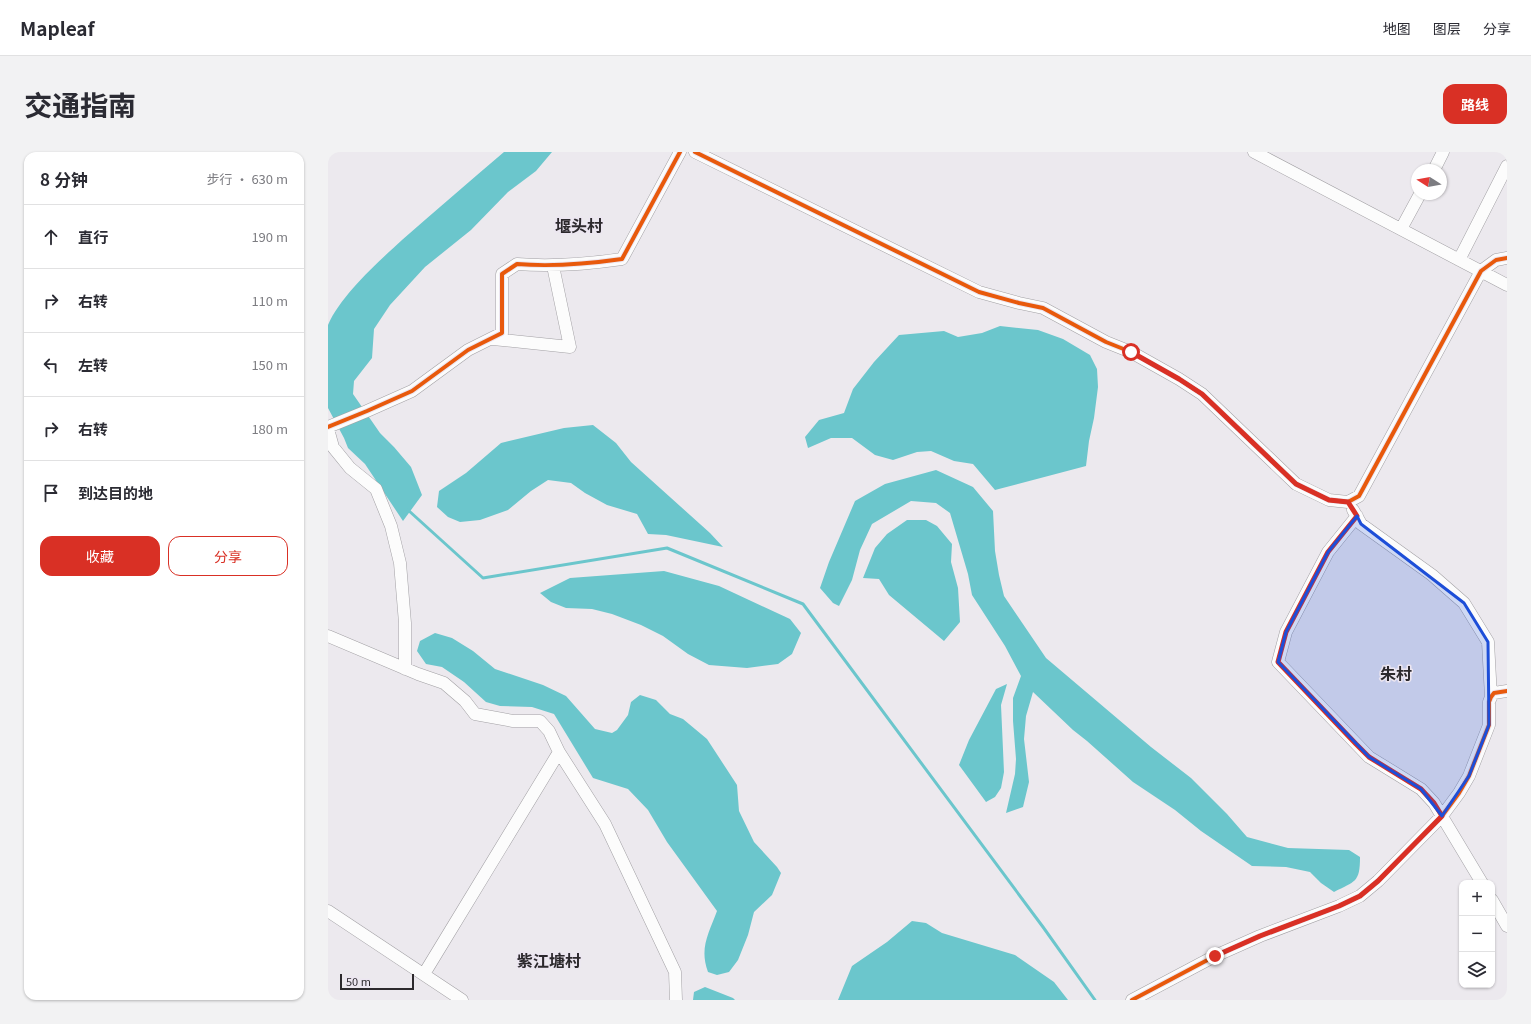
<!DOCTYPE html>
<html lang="zh">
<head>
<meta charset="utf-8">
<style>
	body { margin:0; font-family:Georgia,"Noto Sans SC",serif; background:#f2f2f3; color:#2b2b33 }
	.controls { position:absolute; right:12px; bottom:12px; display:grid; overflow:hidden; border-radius:8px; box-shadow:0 1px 3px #0004 }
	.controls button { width:36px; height:36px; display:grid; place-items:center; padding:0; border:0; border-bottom:1px solid #e1e1e2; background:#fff; color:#2b2b33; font:20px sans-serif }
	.compass { position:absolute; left:1083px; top:12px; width:36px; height:36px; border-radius:50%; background:#fff; box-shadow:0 1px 3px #0004; rotate:281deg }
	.scale { position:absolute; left:12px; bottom:10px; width:74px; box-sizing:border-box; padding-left:4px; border:2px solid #2c292d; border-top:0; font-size:11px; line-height:14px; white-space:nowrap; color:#2c292d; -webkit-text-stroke:3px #ece6f1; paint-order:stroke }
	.stop { position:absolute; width:12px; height:12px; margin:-9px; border:3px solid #d93025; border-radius:50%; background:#fff }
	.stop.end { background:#d93025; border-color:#fff; box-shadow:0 1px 4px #0008 }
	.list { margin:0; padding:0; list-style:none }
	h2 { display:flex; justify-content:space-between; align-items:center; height:52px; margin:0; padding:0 16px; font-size:17px }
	h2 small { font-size:13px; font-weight:400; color:#7c7c81 }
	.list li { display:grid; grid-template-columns:26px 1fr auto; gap:12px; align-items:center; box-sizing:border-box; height:64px; padding:0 16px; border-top:1px solid #e1e1e2 }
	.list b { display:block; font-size:15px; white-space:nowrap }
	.list em { font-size:13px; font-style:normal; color:#7c7c81 }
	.actions { display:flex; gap:8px; padding:12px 16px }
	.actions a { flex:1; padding:9px 0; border:1px solid #d93025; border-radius:12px; text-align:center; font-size:14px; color:#d93025 }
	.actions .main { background:#d93025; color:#fff }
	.icon { flex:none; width:22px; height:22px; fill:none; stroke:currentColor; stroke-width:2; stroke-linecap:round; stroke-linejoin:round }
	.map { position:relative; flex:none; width:1179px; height:848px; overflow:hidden; border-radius:12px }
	header { display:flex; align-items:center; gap:24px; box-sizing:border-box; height:56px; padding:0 20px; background:#fff; border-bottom:1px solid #e1e1e2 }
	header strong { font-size:19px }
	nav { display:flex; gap:22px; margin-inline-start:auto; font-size:14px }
	.intro { display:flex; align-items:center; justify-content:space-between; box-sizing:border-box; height:96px; padding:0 24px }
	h1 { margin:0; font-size:28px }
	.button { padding:10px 18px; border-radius:12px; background:#d93025; color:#fff; font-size:14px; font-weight:700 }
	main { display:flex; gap:24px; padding:0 24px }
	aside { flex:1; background:#fff; border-radius:12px; box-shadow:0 1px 3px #0004 }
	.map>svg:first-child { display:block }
</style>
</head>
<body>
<header>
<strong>Mapleaf</strong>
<nav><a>地图</a><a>图层</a><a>分享</a></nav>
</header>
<div class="intro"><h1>交通指南</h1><a class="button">路线</a></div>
<main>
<aside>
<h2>8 分钟<small>步行 · 630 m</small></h2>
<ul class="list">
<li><svg class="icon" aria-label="ahead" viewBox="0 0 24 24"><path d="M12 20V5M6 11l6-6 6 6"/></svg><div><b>直行</b></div><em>190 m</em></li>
<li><svg class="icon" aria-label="right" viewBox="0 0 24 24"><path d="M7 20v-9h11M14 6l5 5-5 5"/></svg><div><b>右转</b></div><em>110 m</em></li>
<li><svg class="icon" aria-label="left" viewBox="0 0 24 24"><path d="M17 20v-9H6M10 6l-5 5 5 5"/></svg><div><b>左转</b></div><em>150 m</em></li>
<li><svg class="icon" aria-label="right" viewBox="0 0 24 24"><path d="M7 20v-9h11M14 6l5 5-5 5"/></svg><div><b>右转</b></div><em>180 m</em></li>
<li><svg class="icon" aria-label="arrive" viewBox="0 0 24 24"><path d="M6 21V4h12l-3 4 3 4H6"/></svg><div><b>到达目的地</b></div></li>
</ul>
<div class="actions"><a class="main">收藏</a><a>分享</a></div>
</aside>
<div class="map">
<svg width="1179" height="848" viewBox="0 0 1179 848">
	<rect width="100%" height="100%" fill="#ece9ee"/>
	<path fill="#6bc6cc" d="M176 0H224L208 19 180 40 143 78 97 115 62 153 46 177 44 206 26 229 25 242 52 281 66 295 83 315 94 343 75 369 37 312 20 296 16 286 0 256V173C13 143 50 110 74 88 108 58 142 29 176 0Z
		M672 174 710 178 735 187 762 203 769 217 770 235 766 266 761 289 758 314 667 338 645 312 626 309 603 299 589 300 565 308 547 303 524 286H503L480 296 477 285 491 268 516 261 525 237 546 210 571 183 616 179 630 185 654 181Z
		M265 273 288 291 303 310 382 381 395 395 338 383 320 382 309 362 279 353 257 341 243 331 220 328 203 339 180 358 152 368 132 370 120 365 109 355 111 339 138 321 173 291 236 276Z
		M608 318 645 335 665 359 667 399 671 423 676 444 718 506 823 595 863 626 899 662 919 685 960 696 1021 698 1032 705C1032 731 1027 729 1006 740L993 731 982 720 958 715 924 714 873 679 847 658 805 630 759 589 745 578 705 540 698 564 696 587 701 630 695 655 678 661 687 622 688 607 685 569V546L693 524 677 494 644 443 640 422 622 361 608 351 583 349 544 372 532 398 524 428 511 454 505 451 492 436 501 410 527 349 557 332Z
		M579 368H598L609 374 624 392 623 410 630 436 632 470 616 489 561 443 551 427 535 426 547 396 559 382Z
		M336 419 391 434 462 467 473 481 464 502 450 512 419 516 381 513 360 502 335 484 313 473 284 462 264 457 238 456 223 450 212 441 242 426Z
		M107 481 124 486 145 499 167 517 215 533 238 544 267 577 284 581 289 578 300 563 303 550 312 543 328 548 342 562 355 567 379 587 409 633 411 659 426 690 449 715 453 721 444 743 426 760 420 783 410 808 401 820 389 823 380 820C371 796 381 781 389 759L339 690 320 658 300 637 265 626 226 562 204 555 172 554 158 550 136 530 114 515 98 512 89 499 92 489Z
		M679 532 673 553 676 620 673 636 667 645 658 650 631 613 641 588 668 537Z
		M584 769 598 771 614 781 687 803 726 830 740 848H510L524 814 559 790Z
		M377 835 405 846 407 848H365L366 840Z"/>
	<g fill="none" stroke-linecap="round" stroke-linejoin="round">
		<path stroke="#6bc6cc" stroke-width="3" d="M80 358 155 426 339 396 475 452 715 775 767 848"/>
		<defs>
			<path id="minor" d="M367 0 651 140 691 151 715 156 778 190 803 200 851 227 874 242 968 332 1001 348 1020 350 1031 344 1153 119 1168 108 1179 106
				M926 0 1179 133
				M1106 18 1115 0
				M1073 77 1092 42
				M1131 108 1179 14
				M165 187 242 195 225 114
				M0 275 39 259 84 239 140 198 174 181V122L189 112C224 115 259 112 294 107L352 0
				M0 277 5 295 22 316 48 337 63 374 72 411 77 471V517
				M1025 358 1033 372 1104 423 1136 451 1160 490 1163 545
				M1029 364 1000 400 958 480 950 510 1041 605 1093 637 1106 651 1154 731
				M0 484 90 522 116 531 137 549 147 562 185 569H212L221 579 231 600 277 672 347 820 348 848
				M1164 748 1179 774
				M0 759 134 848
				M96 822 231 600
				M804 848 887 804 932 784 1011 754 1032 744 1050 729 1114 664 1131 641 1141 624 1161 573V550L1163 545 1166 541 1179 539"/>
		</defs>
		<use href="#minor" stroke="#a2a0a4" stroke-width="13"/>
		<use href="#minor" stroke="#fcfcfc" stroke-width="12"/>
		<defs>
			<path id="cycleway" d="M367 0 651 140 691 151 715 156 778 190 803 200 851 227 874 242 968 332 1001 348 1020 350 1031 344 1153 119 1168 108 1179 106
				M0 275 39 259 84 239 140 198 174 181V122L189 112C224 115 259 112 294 107L352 0
				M804 848 887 804 932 784 1011 754 1032 744 1050 729 1114 664 1131 641 1141 624 1161 573V550L1163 545 1166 541 1179 539"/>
		</defs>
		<use href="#cycleway" stroke="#ece6f1" stroke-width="6"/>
		<use href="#cycleway" stroke="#e8590c" stroke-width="4"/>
	</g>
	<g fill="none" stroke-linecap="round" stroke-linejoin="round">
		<path stroke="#d93025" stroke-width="5" d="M803 200 851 227 874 242 968 332 1001 348 1020 350 1029 364 1000 400 958 480 950 510 1028 592 1041 605 1093 637 1106 651 1114 664 1050 729 1032 744 1011 754 932 784 887 804"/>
	</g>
	<path fill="#1d4ed8" fill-opacity="0.2" stroke="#1d4ed8" stroke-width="3" stroke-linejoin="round" d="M1029 364 1033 372 1136 451 1160 490 1161 573 1141 624 1114 664 1093 637 1041 605 950 510 958 480 1000 400Z"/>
	<g text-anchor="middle" stroke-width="3" stroke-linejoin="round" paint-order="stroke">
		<g font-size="16" font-weight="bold" fill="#2c292d" stroke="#ece6f1">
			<text x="251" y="80">堰头村</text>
			<text x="1068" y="528">朱村</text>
			<text x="221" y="815">紫江塘村</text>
		</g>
	</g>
</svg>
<div class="controls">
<button>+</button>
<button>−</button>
<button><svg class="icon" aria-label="layers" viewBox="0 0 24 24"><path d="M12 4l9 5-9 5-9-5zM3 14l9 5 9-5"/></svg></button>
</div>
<svg class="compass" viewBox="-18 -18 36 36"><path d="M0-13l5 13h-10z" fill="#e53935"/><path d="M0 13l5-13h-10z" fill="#7c7c81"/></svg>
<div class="scale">50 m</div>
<div class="stop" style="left:803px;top:200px"></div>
<div class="stop end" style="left:887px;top:804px"></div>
</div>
</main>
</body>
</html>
